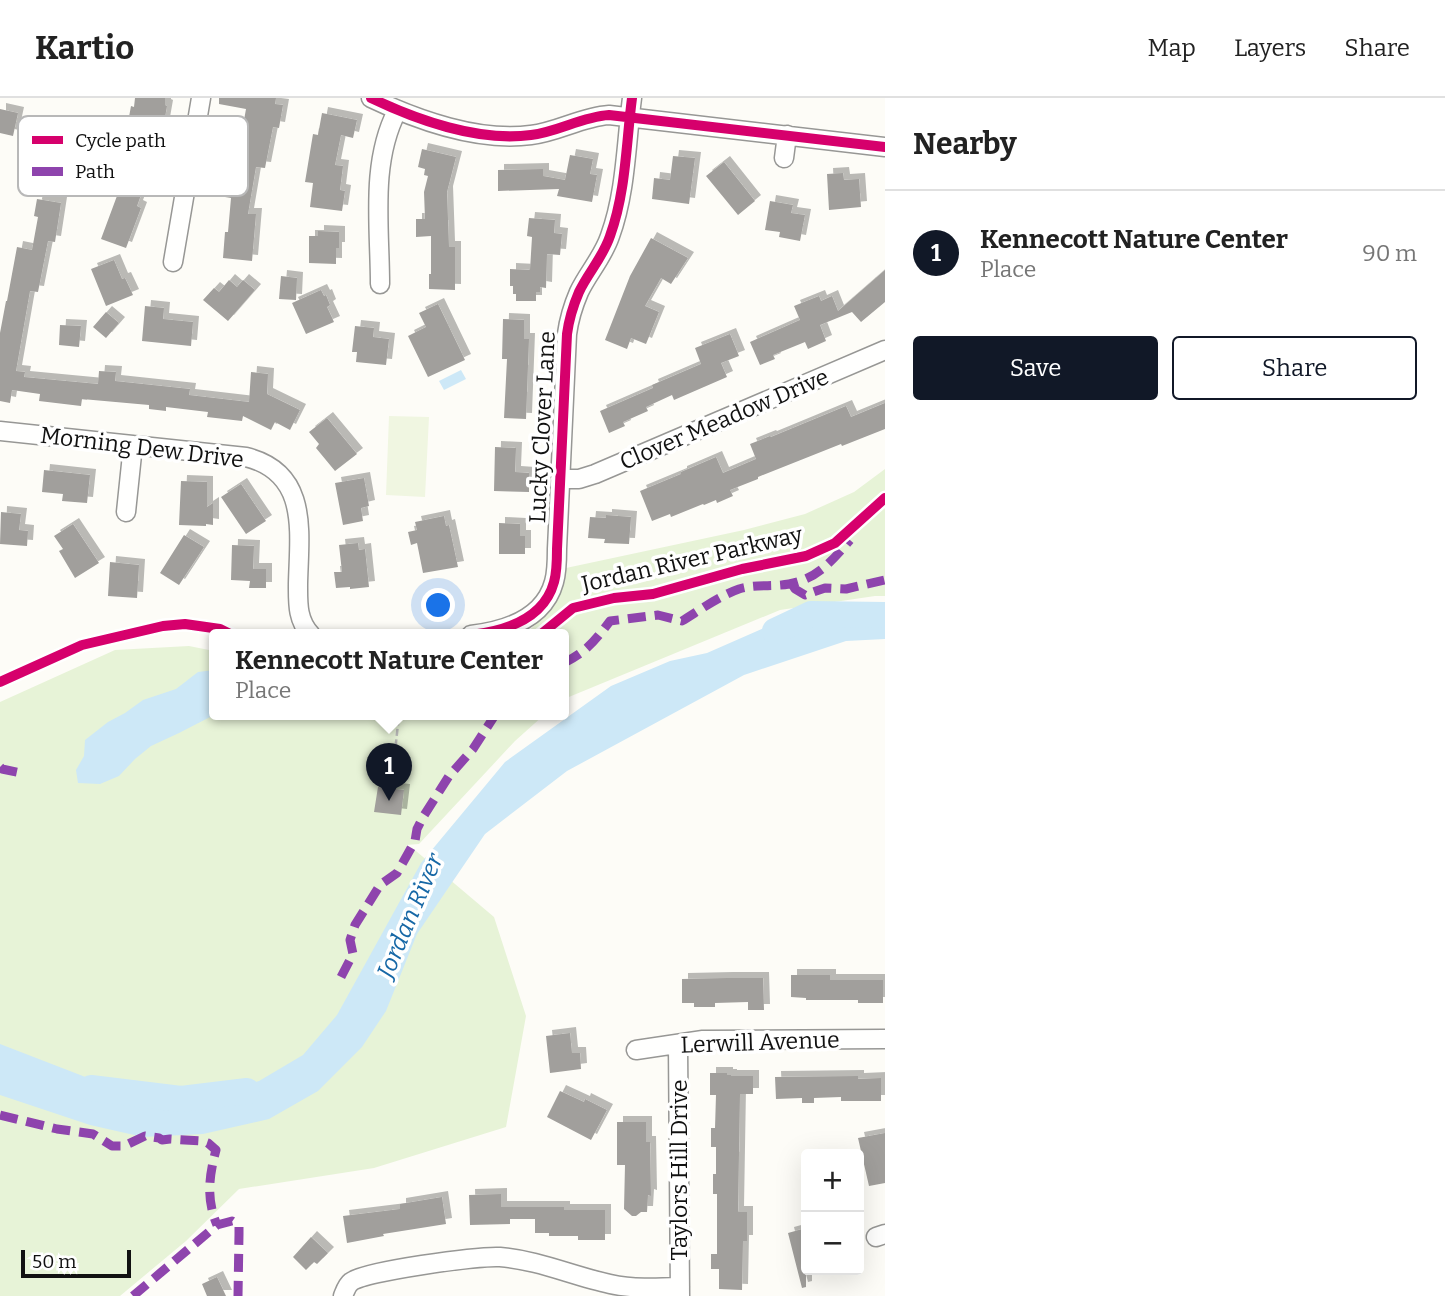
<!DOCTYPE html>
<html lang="en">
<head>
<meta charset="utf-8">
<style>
	body { margin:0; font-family:Bitter,serif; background:#f6f6f6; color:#222 }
	.controls { position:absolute; right:21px; bottom:21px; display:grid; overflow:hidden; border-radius:7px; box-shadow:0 7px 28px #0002 }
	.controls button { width:63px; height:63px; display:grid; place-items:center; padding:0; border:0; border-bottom:2px solid #e0e0e0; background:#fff; color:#222; font:35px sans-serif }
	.scale { position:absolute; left:21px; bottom:18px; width:110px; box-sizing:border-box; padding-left:7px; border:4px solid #111; border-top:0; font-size:19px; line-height:24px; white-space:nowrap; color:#111; -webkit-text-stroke:5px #fff; paint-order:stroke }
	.you { position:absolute; left:439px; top:508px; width:24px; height:24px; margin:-18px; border:5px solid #fff; border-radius:50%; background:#1a73e8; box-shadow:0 0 0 10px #1a73e833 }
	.badge { display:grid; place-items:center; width:46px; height:46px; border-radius:50%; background:#111827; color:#fff; font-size:23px; font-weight:700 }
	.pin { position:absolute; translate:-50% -58px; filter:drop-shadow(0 2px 4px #0008) }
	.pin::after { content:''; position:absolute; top:37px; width:24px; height:21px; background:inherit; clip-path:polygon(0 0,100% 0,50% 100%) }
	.popup { position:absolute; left:209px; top:531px; width:360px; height:91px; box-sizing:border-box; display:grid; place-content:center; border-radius:7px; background:#fff; filter:drop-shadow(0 2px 5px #0005); font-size:23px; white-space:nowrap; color:#767676 }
	.popup b { font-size:26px; color:#222 }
	.popup::after { content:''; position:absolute; left:50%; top:100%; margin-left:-14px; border:14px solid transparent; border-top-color:#fff }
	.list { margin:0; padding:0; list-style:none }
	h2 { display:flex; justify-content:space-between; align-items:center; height:91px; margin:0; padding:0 28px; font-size:30px }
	h2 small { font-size:23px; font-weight:400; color:#767676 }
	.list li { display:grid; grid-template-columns:46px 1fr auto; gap:21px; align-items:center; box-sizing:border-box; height:126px; padding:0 28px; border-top:2px solid #e0e0e0 }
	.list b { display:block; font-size:26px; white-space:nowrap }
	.list p { margin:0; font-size:23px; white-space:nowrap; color:#767676 }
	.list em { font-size:23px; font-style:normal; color:#767676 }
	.actions { display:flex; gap:14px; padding:21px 28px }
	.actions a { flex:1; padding:16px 0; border:2px solid #111827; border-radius:7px; text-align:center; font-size:24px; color:#111827 }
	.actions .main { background:#111827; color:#fff }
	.map { position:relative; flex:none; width:885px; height:1198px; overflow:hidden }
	header { display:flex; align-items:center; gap:42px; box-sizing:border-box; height:98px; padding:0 35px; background:#fff; border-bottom:2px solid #e0e0e0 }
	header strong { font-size:33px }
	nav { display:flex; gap:38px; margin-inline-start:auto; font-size:24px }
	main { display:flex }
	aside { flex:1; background:#fff }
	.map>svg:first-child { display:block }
</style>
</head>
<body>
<header>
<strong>Kartio</strong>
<nav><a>Map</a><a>Layers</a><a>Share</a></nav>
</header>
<main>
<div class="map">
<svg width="885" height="1198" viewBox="0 0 885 1198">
	<defs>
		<filter id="shadow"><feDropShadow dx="6" dy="-6" stdDeviation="0" flood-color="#0004"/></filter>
	</defs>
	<rect width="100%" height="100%" fill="#fdfcf7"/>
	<path fill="#e7f3d7" d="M885 371V498H875L780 512 564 601V537H525C548 514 560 502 566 470L744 432 805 416 854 394Z
		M189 548 214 553V617H544L515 643 419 746 406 747 416 753 494 819 526 918 506 1029 374 1070 239 1091 186 1143 120 1198H0V604L115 552Z"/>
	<path fill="#f0f6e1" d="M389 318 429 319 425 399 386 397Z"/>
	<path fill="#cde8f7" d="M461 272 466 281 444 292 439 283Z
		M885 506V541L846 543 744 577 567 673 485 736 417 836 386 913 362 949 318 993 269 1021 203 1036 143 1039 90 1027 0 997V946L132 997 207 999 259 983 303 957 337 917 421 765 505 664 611 588 670 563 707 555 766 529 853 507Z
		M214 572V617L179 635 151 648 135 661 119 678 100 686 78 685 76 672 84 658 85 642 108 624 125 615 143 602 176 591 198 574Z"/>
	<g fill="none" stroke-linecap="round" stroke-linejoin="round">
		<path stroke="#cde8f7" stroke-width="26" d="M775 533 811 516 885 517
			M91 990 181 1001 247 993"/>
	</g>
	<path fill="#a19f9c" filter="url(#shadow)" d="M135 0H165V7L167 8 164 25 154 23 147 64 158 66 155 85 146 83 137 108 141 110 126 150 101 141 124 79H120L131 19H129L131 8 134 9Z
		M219 0H276L275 6 283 7 279 30 273 29 265 70 256 69 248 116H256L252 163 223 160 225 134H228L231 100 225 99 230 68 222 67 226 48 239 50 246 11 219 6Z
		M0 11 18 15 13 38 0 35Z
		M322 15 357 22 353 40 341 37 335 67 343 68 340 92 345 93 342 113 310 109 313 85 305 84 313 36 318 37Z
		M69 32 79 79 51 85 48 66H52L46 37Z
		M422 51 456 59 447 94 449 149H455V192L429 191V176H431V138L416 139V121H425L424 94 428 78 424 77 425 71 418 69Z
		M570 57 593 61 590 76 597 77 592 104 557 98 559 91 498 93V72L543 71V78L565 82Z
		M673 58 695 60 689 106 652 101 654 80 670 82Z
		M724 64 755 103 738 117 706 78Z
		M843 75 844 82 859 81 861 109 829 112 827 76Z
		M37 101 61 105 55 144 48 143 38 194 30 193 16 273 25 274 24 279 98 286 99 273 116 274 115 283 190 291 189 297 249 304 251 274 268 276 267 296 300 312 290 332 275 324 271 332 243 318 242 323 207 319 208 314 166 309V313L149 311V307L82 301 81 308 39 303 40 296 12 292 10 305 0 303V235L6 203H7L17 149 32 152 38 119 34 118Z
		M770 103 793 107 791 115 805 117 800 143 779 139 780 134 765 132Z
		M529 120 555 122 554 135 562 136 560 157 547 156 546 190 540 189V194H536V203H516V196H513V188H510V171L530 172 532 139 527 138Z
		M318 133 339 134V150H336V166L309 165V138H318Z
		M651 140 688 160 671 186 661 180 645 208 659 214 646 246 631 240 627 251 605 242 630 178Z
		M114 162 122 181 125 180 133 197 106 208 91 171Z
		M885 172V204L861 224 852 214 820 227 826 243 808 251 805 244 773 257 775 261 760 267 750 244 800 222 794 208 819 198 821 203 832 198 838 213Z
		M281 178 297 180 296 202 279 201Z
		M229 182 237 189 243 182 255 192 228 223 203 202 214 190 219 194Z
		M321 192 324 198 326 197 330 207 327 209 334 224 306 236 292 205Z
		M438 206 465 262 428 279 408 238 426 229 419 215Z
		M145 208 164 210 163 221 193 224 191 248 142 243Z
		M106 214 119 225 106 240 93 229Z
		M503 221 524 222V241H529L526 321 504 320 507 261H502Z
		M60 227 81 228 79 249 59 247Z
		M355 228 374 230 373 239 389 241 386 267 356 264 357 254H352Z
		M730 236 739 258 721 265 727 279 674 302 672 297 646 309 648 313 623 324 625 328 609 335 600 313 653 290 652 287 701 266 695 250Z
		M885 305V331L842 348 841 346 758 379V381L730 392 733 398 717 405 716 402 704 407 703 406 671 419 670 416 652 423 640 393 681 376V374L716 359 723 375 756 361 750 346 770 338 771 339 846 308 851 319Z
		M327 320 357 356 335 373 316 350 319 346 309 334Z
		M495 349 516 350 515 374 529 375V394L494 393Z
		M44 372 90 377 87 405 62 403 63 396 42 394Z
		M364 380 369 408 361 410 363 423 343 427 335 385Z
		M181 383 207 384V409L213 405V427L206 426V428L179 427Z
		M241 386 266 423 246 436 221 399Z
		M1 414 21 416 19 432 28 433 27 448 0 446Z
		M606 417 631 419 629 446 604 445 605 441 588 440 590 419 606 420Z
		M444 418 446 428 449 427 458 469 423 475 417 445 411 447 408 434 417 432 415 424Z
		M499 425 520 426V438H525V456H499Z
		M73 426 99 465 75 480 59 453 63 451 54 438Z
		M184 437 204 449 179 487 160 475Z
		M358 445 359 452 365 451 369 489 350 491V489L336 490 334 474H342L339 447Z
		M232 447 254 448 253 471H266V490H249L250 483 231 482Z
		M110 464 139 467 137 500 108 498Z
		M378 689 404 692 401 717 374 714Z
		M791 877H830V882H883V905H858V902H806V900L791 899Z
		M727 880H763L764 912H748V904L715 905V909H694V905H682V881Z
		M570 935 572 955H580L581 971 550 975 546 938Z
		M710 975H727V977H731V978H753V996H740L738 1114H747V1143H743L742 1192 719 1191V1171H711V1156H717V1096H713V1076H716V1049H711V1030H715L716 997H710Z
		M858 978V981L881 980V1003H841V999L814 1000V1005H802V1000L776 1001 775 979Z
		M560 993 584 1004 585 1001 607 1012 591 1042 547 1019Z
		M617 1024H646V1044H650L651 1098 648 1097 647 1114H641L636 1118H632L624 1111 625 1067H617Z
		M885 1035V1085L869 1088 858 1040Z
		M501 1096V1109H564V1112H605V1142H578V1138H549V1135H535V1121H510V1126L470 1127 469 1097Z
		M442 1099 446 1126 383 1136 384 1138 347 1145 343 1118 400 1111V1106Z
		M806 1130V1189L802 1190 788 1135Z
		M311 1139 328 1155 317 1166 314 1164 306 1172 293 1159Z
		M217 1179 226 1198H207L202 1186Z"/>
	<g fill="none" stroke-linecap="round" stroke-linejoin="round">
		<defs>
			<path id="minor" d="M371 0C417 22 479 44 531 37 558 34 581 19 609 17L885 49
				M784 60 787 37
				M173 164 201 0
				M380 186C380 129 370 65 397 13
				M0 333 246 359C310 375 299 435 298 486 298 505 297 522 311 537
				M560 381H579L595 376 885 252
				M126 414 133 347
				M471 537C505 533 544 521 554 484 557 474 557 462 557 451L567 236C569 221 573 208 579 194 588 175 603 159 610 138 626 94 626 46 632 0
				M678 947 680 1198
				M636 952 703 942 885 941
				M876 1139 885 1136
				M343 1198C345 1193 347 1187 351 1184 365 1173 478 1158 500 1159 538 1162 573 1178 610 1186 633 1191 656 1190 680 1189"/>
		</defs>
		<use href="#minor" stroke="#979795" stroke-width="21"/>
		<path stroke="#b9b9b8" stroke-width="2.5" stroke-dasharray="7 3.5" stroke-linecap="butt" d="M391 690 399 617"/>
		<use href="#minor" stroke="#fffffe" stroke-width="18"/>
		<path stroke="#8e44ad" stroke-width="9" stroke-dasharray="18 9" stroke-linecap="butt" d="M792 486 795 491 805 497 825 490 846 491 885 482
			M564 565C587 553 594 544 610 523L658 517 682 523C700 512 719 498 739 491 755 486 773 489 789 486 817 481 832 463 850 442
			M0 669 2 671 21 675
			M341 879 353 856 350 842 355 827 380 787 397 775 415 743 417 731 423 719 449 678 473 651 495 617
			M0 1017 57 1031 93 1036 112 1048H124L145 1038 159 1040 162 1042 170 1041 202 1043 208 1045 216 1052C209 1078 206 1101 217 1127
			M133 1198 217 1127 232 1123 239 1128V1136L238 1198"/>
		<defs>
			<path id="cycleway" d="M371 0C417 22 479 44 531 37 558 34 581 19 609 17L885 49
				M471 537C505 533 544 521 554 484 557 474 557 462 557 451L567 236C569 221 573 208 579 194 588 175 603 159 610 138 626 94 626 46 632 0
				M540 537 573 510 614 500 653 496 742 471 806 458 835 445 885 400
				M0 584 82 547 163 528 185 526 220 531 232 537"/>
		</defs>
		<use href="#cycleway" stroke="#fff" stroke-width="15"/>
		<use href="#cycleway" stroke="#d6006c" stroke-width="10"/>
	</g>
	<g text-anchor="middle" stroke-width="7" stroke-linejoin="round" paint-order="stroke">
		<g font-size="23" fill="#111" stroke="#fff">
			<text transform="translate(724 321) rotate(-23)" y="8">Clover Meadow Drive</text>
			<text transform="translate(542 329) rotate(-87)" y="8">Lucky Clover Lane</text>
			<text transform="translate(142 349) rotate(7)" y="8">Morning Dew Drive</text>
			<text transform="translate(692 461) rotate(-13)" y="8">Jordan River Parkway</text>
			<text transform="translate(760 944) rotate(-2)" y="8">Lerwill Avenue</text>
			<text transform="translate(679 1072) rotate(-90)" y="8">Taylors Hill Drive</text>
		</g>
		<g font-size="24" font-style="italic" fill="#1768a6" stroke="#fff">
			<text transform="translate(410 818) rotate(-67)" y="8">Jordan River</text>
		</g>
	</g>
	<rect x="18" y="18" width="230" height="80" rx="10" fill="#fff" stroke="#b8b8b8" stroke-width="2"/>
	<rect x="32" y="38" width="31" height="8" fill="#d6006c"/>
	<rect x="32" y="69" width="31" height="9" fill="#8e44ad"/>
	<g font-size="19" fill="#111">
		<text x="75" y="49">Cycle path</text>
		<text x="75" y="80">Path</text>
	</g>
</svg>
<div class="controls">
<button>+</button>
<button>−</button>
</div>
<div class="scale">50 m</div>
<div class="you"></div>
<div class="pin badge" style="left:389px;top:703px">1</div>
<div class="popup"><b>Kennecott Nature Center</b>Place</div>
</div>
<aside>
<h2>Nearby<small></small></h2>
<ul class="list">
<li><span class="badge">1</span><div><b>Kennecott Nature Center</b><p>Place</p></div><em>90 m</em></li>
</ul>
<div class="actions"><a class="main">Save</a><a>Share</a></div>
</aside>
</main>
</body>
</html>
